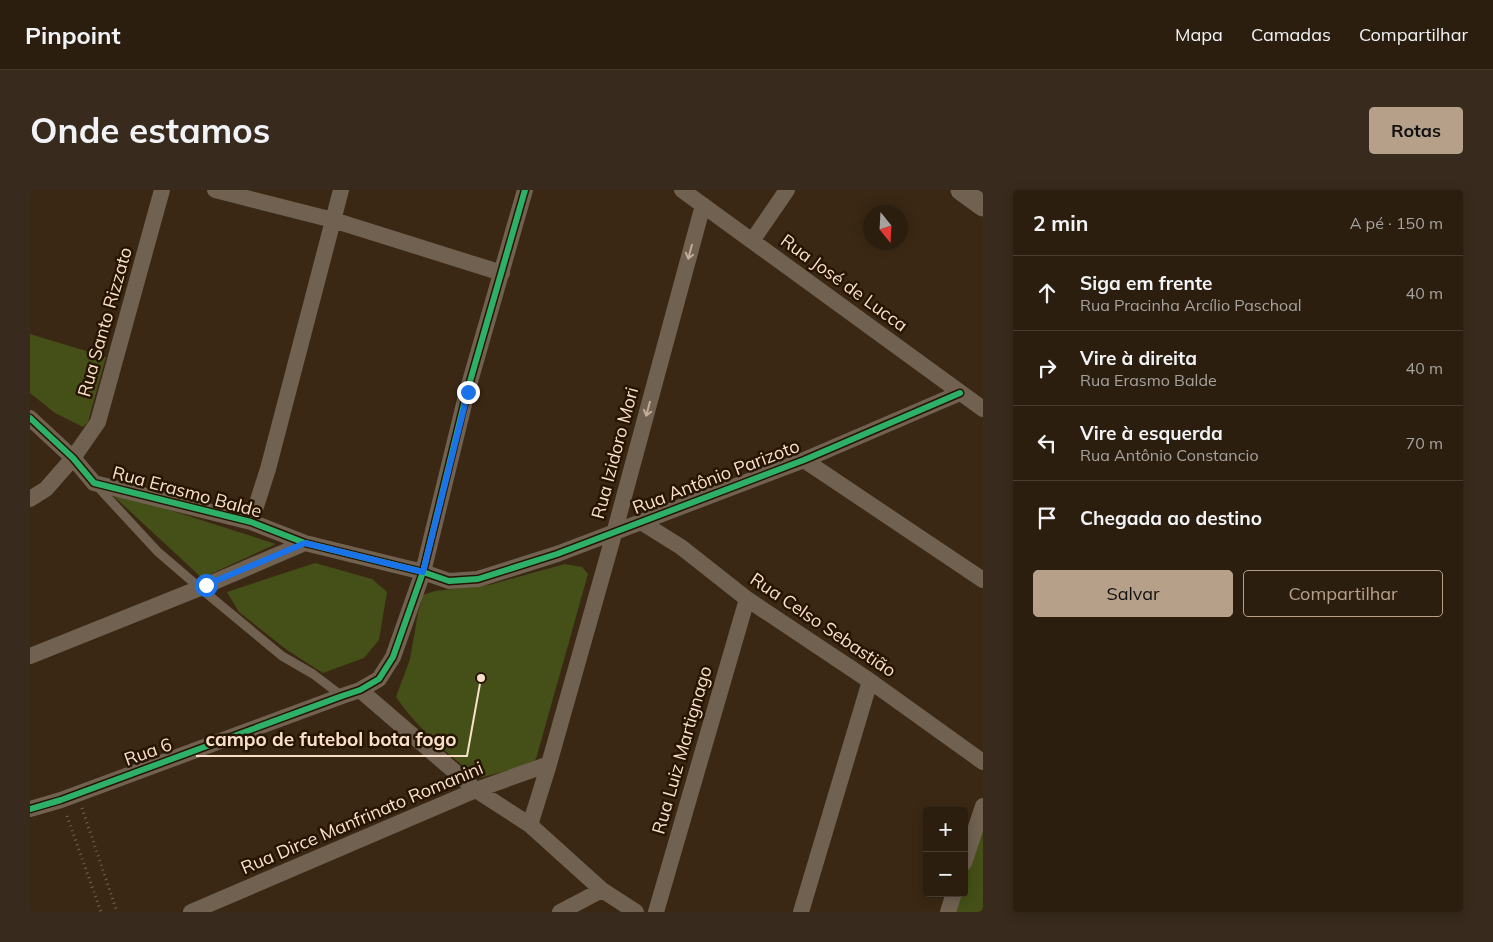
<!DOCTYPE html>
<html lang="pt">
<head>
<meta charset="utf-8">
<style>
	body { margin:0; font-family:Mulish,sans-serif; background:#382b1d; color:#f1f3f6 }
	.controls { position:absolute; right:15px; bottom:15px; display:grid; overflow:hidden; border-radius:5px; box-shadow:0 2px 12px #0003 }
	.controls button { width:45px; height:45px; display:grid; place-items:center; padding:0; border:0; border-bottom:1px solid #483c2f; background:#2c1e0f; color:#f1f3f6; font:25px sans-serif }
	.compass { position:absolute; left:833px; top:15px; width:45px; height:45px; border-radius:50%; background:#2c1e0f; box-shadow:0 2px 12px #0003; rotate:162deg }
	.stop { position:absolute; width:15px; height:15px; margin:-11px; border:4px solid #1a73e8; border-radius:50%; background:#fff }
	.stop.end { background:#1a73e8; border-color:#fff; box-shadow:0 1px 5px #0008 }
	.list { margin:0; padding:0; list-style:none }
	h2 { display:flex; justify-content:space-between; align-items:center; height:65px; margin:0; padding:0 20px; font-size:21px }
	h2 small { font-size:16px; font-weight:400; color:#a6a29e }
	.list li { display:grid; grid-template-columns:32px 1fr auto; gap:15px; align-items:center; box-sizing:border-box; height:75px; padding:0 20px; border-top:1px solid #483c2f }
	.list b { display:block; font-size:19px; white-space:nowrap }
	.list p { margin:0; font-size:16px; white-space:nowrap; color:#a6a29e }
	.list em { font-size:16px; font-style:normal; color:#a6a29e }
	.actions { display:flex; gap:10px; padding:15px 20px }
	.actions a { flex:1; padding:11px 0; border:1px solid #b7a08a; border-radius:5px; text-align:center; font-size:18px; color:#b7a08a }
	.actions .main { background:#b7a08a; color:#111 }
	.icon { flex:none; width:28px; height:28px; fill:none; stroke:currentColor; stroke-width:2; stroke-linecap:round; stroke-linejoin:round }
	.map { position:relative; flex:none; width:953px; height:722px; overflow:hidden; border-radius:5px }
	header { display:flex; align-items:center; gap:30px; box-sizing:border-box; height:70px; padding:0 25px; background:#2c1e0f; border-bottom:1px solid #483c2f }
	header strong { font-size:24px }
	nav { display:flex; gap:28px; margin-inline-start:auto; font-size:18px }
	.intro { display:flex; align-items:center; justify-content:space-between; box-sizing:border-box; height:120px; padding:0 30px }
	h1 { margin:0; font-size:35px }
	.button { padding:12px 22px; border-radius:5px; background:#b7a08a; color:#111; font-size:18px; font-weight:700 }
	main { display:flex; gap:30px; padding:0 30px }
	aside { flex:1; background:#2c1e0f; border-radius:5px; box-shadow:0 2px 12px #0003 }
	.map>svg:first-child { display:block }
</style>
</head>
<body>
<header>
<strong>Pinpoint</strong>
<nav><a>Mapa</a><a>Camadas</a><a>Compartilhar</a></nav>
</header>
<div class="intro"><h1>Onde estamos</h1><a class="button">Rotas</a></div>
<main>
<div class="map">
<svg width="953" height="722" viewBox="0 0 953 722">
	<rect width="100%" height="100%" fill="#3a2814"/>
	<path fill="#445017" d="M0 144 76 167 58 232 53 237 25 223 0 203Z
		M77 300 246 354 172 388Z
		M285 373 342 389 357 402 349 450 334 468 293 483 257 460 209 422 197 402Z
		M535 374 552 377 558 384 506 569 499 575 449 588C418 565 388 539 366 507L380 469 388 423 393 405 405 401 459 395Z
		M953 634V722H924L930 703H934V690Z"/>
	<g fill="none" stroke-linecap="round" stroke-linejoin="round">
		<path stroke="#716353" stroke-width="3" stroke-dasharray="1 4" stroke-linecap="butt" d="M52 618 87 722
			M37 626 71 722"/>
		<path stroke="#716150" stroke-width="9" d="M66 295 128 362 170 398 252 466 283 484 312 506"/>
		<path stroke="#716150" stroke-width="16" d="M185 0 303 30 472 83
			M652 0 953 219
			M722 51 757 0
			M0 228 43 268 64 293 221 332 275 353 393 382 419 391 448 389 527 364 774 270 930 203
			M774 270 953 390
			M0 309 16 299 43 268 68 232 132 0
			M221 332 238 279 311 0
			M611 332 651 357 717 409 840 491 953 572
			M0 466 170 398 275 353
			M330 500 446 600 500 635 572 700 606 722
			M0 619 31 610 312 506 330 500 349 489 363 467 393 382 437 202 495 0
			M500 635 519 574 582 351 673 15
			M934 673 953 616
			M161 722 446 600 519 574
			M530 722 572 700
			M626 722 717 409
			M771 722 840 491
			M918 722 924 703"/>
		<path stroke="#716150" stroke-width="21" d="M931 0 953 16"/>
		<defs>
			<path id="cycleway" d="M0 228 43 268 64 293 221 332 275 353 393 382 419 391 448 389 527 364 774 270 930 203
				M0 619 31 610 312 506 330 500 349 489 363 467 393 382 437 202 495 0"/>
		</defs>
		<use href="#cycleway" stroke="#271503" stroke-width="9"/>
		<use href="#cycleway" stroke="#2db169" stroke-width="6"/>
	</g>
	<defs><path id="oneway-shaft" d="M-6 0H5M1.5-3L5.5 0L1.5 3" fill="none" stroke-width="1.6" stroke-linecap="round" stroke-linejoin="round" transform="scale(1.25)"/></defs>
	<g stroke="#c3ad99">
		<use href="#oneway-shaft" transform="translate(660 62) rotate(105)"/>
		<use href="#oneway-shaft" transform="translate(618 219) rotate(105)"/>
	</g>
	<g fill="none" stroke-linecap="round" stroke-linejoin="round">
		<path stroke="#1a73e8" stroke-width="6" d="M176 395 275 353 393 382 438 202"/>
	</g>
	<g text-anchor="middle" stroke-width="5" stroke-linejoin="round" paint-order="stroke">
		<g font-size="18" fill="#fae0c9" stroke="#271503">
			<text transform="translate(814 93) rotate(36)" y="6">Rua José de Lucca</text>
			<text transform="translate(75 132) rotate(-74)" y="6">Rua Santo Rizzato</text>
			<text transform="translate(585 263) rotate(-75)" y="6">Rua Izidoro Mori</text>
			<text transform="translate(686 287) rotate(-21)" y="6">Rua Antônio Parizoto</text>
			<text transform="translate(157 302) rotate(15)" y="6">Rua Erasmo Balde</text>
			<text transform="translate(793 435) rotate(34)" y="6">Rua Celso Sebastião</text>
			<text transform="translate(652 560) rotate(-74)" y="6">Rua Luiz Martignago</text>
			<text transform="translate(118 562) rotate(-20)" y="6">Rua 6</text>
			<text transform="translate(332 628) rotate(-23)" y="6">Rua Dirce Manfrinato Romanini</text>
		</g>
	</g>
	<path fill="none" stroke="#fae0c9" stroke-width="2" d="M451 488L437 566H166"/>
	<circle fill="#fae0c9" stroke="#271503" stroke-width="2" cx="451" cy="488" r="5"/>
	<g font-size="19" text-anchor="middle" font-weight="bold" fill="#fae0c9" stroke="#271503" stroke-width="5" stroke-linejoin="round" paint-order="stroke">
		<text x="301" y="556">campo de futebol bota fogo</text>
	</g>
</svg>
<div class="controls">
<button>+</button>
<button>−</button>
</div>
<svg class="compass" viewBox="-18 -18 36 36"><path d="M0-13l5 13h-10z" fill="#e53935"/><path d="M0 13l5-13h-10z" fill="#a6a29e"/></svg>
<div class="stop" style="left:176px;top:395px"></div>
<div class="stop end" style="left:438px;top:202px"></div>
</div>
<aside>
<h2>2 min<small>A pé · 150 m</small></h2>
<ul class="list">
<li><svg class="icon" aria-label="ahead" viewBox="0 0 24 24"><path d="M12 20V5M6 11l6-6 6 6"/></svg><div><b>Siga em frente</b><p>Rua Pracinha Arcílio Paschoal</p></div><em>40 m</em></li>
<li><svg class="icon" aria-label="right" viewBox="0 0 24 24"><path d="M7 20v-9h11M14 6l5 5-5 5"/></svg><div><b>Vire à direita</b><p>Rua Erasmo Balde</p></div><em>40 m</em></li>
<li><svg class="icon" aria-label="left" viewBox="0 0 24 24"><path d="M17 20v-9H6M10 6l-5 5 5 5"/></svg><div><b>Vire à esquerda</b><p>Rua Antônio Constancio</p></div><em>70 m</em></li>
<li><svg class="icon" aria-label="arrive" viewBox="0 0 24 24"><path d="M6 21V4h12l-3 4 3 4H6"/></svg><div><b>Chegada ao destino</b></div></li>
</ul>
<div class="actions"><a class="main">Salvar</a><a>Compartilhar</a></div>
</aside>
</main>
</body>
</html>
